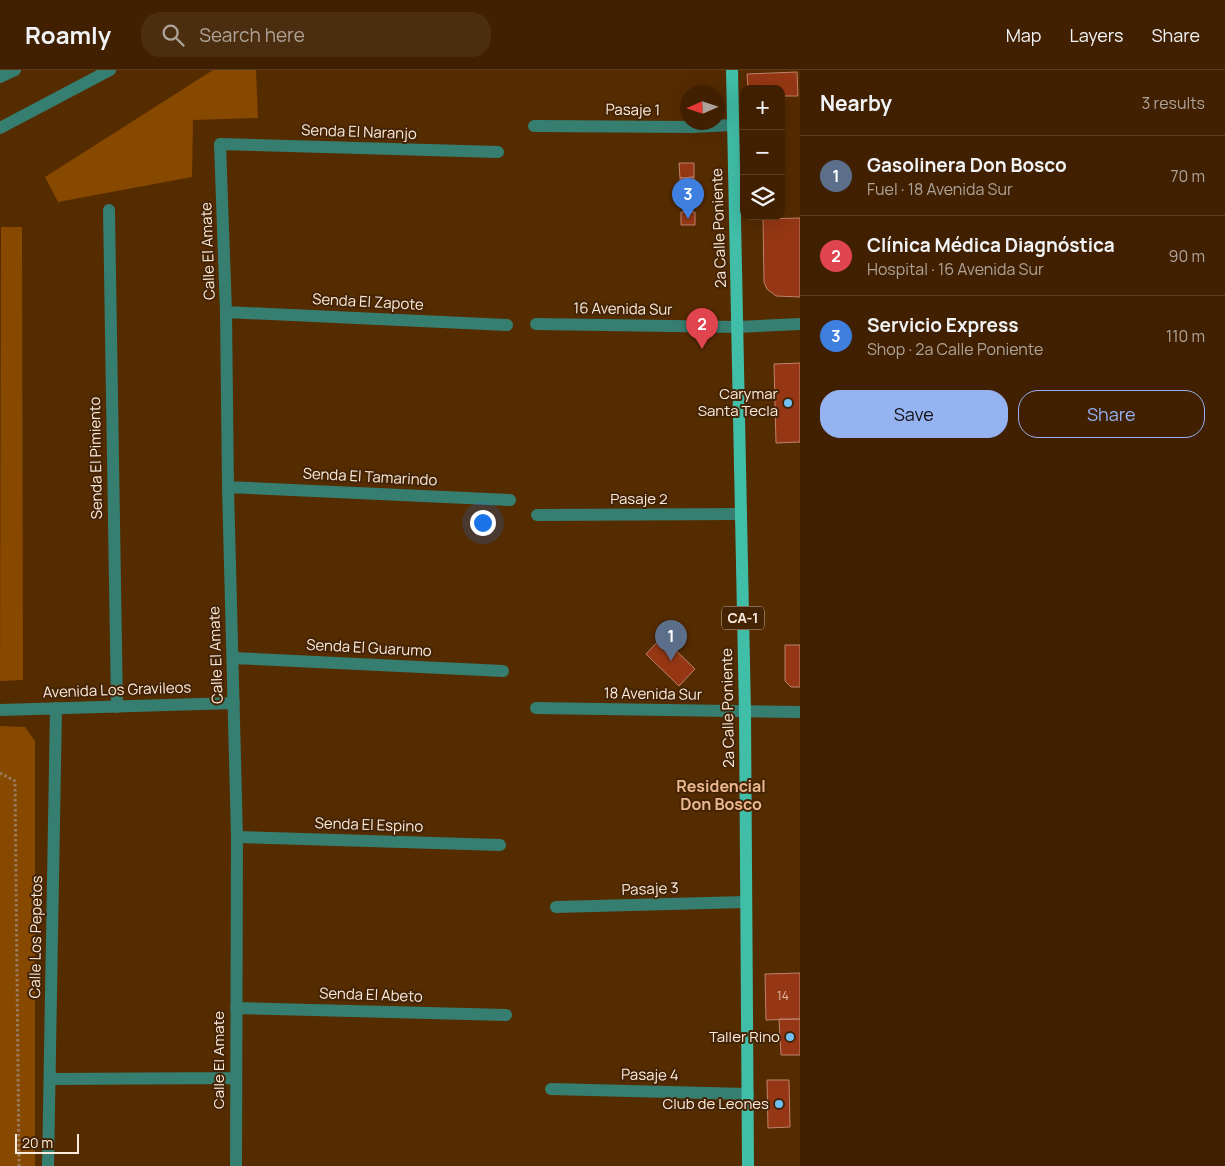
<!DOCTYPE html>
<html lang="en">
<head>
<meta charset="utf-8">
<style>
	body { margin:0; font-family:Manrope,sans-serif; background:#4b2d0f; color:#f1f3f6 }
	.controls { position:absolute; right:15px; top:15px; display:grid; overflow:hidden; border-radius:10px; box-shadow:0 5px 20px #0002 }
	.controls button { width:45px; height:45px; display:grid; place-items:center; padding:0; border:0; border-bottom:1px solid #593e22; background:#402000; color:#f1f3f6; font:25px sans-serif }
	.compass { position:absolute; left:680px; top:15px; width:45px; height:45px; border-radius:50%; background:#402000; box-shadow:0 5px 20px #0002; rotate:267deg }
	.scale { position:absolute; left:15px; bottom:12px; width:64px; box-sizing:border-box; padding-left:5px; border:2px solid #fbebde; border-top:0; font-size:14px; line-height:18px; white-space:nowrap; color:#fbebde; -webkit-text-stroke:4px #442405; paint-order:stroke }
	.you { position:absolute; left:482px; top:452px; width:18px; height:18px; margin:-12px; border:4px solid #fff; border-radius:50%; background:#1a73e8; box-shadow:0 0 0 8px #1a73e833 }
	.badge { display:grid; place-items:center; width:32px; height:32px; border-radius:50%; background:#95b2f1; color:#fff; font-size:16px; font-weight:700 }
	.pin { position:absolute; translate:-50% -41px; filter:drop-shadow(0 1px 2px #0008) }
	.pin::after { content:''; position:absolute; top:26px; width:18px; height:15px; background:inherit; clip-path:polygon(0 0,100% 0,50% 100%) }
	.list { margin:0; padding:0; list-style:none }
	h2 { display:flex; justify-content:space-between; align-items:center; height:65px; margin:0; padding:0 20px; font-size:21px }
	h2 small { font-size:16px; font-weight:400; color:#aea399 }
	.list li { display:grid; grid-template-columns:32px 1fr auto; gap:15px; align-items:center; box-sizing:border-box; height:80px; padding:0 20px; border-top:1px solid #593e22 }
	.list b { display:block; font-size:19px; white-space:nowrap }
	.list p { margin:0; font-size:16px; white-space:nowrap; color:#aea399 }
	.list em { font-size:16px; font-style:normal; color:#aea399 }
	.actions { display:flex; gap:10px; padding:15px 20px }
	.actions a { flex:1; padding:11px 0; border:1px solid #95b2f1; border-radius:20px; text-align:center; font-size:18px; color:#95b2f1 }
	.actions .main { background:#95b2f1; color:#111 }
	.icon { flex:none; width:28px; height:28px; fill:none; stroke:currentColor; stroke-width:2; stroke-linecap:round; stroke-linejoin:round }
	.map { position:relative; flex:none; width:800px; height:1096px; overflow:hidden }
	header { display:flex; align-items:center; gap:30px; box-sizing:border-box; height:70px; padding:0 25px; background:#402000; border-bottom:1px solid #593e22 }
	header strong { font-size:24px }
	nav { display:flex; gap:28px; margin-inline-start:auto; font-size:18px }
	.search { width:350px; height:45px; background:#4b2d0f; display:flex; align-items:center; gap:12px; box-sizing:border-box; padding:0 18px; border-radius:20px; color:#aea399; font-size:19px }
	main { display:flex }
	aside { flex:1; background:#402000 }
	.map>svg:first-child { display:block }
</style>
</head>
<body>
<header>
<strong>Roamly</strong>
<div class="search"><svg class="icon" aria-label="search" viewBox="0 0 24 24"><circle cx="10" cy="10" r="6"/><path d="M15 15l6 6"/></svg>Search here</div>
<nav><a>Map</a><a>Layers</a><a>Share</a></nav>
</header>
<main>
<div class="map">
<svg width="800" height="1096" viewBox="0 0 800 1096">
	<rect width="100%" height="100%" fill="#552b00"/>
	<path fill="#874800" d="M213 0H256L258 48 193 50 192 107 58 132 45 107Z
		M1 157H22L23 610 0 611Z
		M0 656 25 657 35 671V1096H0Z"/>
	<path fill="#953714" stroke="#bf826e" d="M797 2 798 26H781V19H748L747 4Z
		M679 93H694V107L680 108Z
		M694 107 695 128 681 129 680 108Z
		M681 142H695V155H681Z
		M800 148V227L776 226 767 219 764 212 763 149Z
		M800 293V372L776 373 774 294Z
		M662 567 695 599 679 616 646 584Z
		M785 575H800V617H791L785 611Z
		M800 903V949L766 950 765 904Z
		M779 949H800V985H781Z
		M767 1010H789L790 1057 768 1058Z"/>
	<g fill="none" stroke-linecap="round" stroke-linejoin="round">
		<path stroke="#9a7b5d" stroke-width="3" stroke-dasharray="2.5 2.5" stroke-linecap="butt" d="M0 703 15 711 19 1096"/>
		<path stroke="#367e70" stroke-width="12" d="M0 7 15 0
			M534 56 692 57 733 55
			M0 58 110 0
			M109 140 117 637
			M226 242 507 255
			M536 254 738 257 800 254
			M228 417 510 430
			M537 445 741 444
			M233 588 503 601
			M536 638 800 642
			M0 640 234 633
			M237 767 500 775
			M556 837 745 832
			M236 938 506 945
			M50 1009 235 1008
			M551 1019 748 1024
			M48 1096 56 638
			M236 1096 237 767 228 417 226 242 220 74 498 82"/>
		<path stroke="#40bea8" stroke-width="12" d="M732 0 745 643 748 1096"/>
	</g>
	<g fill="#71c1f5" stroke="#442405" stroke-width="2">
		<circle cx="788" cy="333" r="5"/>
		<circle cx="790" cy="967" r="5"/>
		<circle cx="779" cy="1034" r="5"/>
	</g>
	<g text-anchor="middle" stroke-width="4" stroke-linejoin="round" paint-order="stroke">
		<g font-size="12" fill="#e2beac">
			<text x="783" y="930">14</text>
		</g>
		<rect fill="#442405" stroke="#c4af9d" stroke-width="1" x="722" y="536.5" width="42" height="23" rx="4"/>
		<g font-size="14" font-weight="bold" fill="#fbebde">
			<text x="743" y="553">CA-1</text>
		</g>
		<g font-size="15" fill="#fbebde" stroke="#442405">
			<text transform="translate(633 40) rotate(1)" y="5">Pasaje 1</text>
			<text transform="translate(359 62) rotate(2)" y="5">Senda El Naranjo</text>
			<text transform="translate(719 158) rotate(-92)" y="5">2a Calle Poniente</text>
			<text transform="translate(208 181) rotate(-92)" y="5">Calle El Amate</text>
			<text transform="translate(368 232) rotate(3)" y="5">Senda El Zapote</text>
			<text transform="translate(623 239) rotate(1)" y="5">16 Avenida Sur</text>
			<text transform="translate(96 388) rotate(-91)" y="5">Senda El Pimiento</text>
			<text transform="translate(370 407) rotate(3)" y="5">Senda El Tamarindo</text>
			<text x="639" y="434">Pasaje 2</text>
			<text transform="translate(369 578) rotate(3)" y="5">Senda El Guarumo</text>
			<text transform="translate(216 585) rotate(-92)" y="5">Calle El Amate</text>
			<text transform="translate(117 620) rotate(-2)" y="5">Avenida Los Gravileos</text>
			<text transform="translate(653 624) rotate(1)" y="5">18 Avenida Sur</text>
			<text transform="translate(728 638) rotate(-91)" y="5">2a Calle Poniente</text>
			<text transform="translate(369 755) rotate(2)" y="5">Senda El Espino</text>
			<text transform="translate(650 819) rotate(-2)" y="5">Pasaje 3</text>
			<text transform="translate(36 867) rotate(-89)" y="5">Calle Los Pepetos</text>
			<text transform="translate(371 925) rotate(2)" y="5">Senda El Abeto</text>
			<text transform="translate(219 990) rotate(-90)" y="5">Calle El Amate</text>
			<text transform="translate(650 1005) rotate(1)" y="5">Pasaje 4</text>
		</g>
		<g font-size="15" fill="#fbebde" stroke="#442405" text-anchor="end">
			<text x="778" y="329">Carymar<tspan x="778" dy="17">Santa Tecla</tspan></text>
			<text x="780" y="972">Taller Rino</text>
			<text x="769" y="1039">Club de Leones</text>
		</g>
		<g font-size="16" font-weight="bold" fill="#ecb890" stroke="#442405">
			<text x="721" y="722">Residencial<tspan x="721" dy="18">Don Bosco</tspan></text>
		</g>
	</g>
</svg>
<div class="controls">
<button>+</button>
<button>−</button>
<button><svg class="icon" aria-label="layers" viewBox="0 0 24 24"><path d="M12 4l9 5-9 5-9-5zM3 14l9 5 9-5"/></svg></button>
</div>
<svg class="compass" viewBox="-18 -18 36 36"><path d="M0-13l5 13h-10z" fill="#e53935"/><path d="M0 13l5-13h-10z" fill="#aea399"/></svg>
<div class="scale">20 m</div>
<div class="you"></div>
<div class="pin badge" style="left:671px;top:591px;background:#5c6f8a">1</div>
<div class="pin badge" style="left:702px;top:279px;background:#e0444e">2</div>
<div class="pin badge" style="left:688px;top:149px;background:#3f7fe0">3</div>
</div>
<aside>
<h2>Nearby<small>3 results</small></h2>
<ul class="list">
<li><span class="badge" style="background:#5c6f8a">1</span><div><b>Gasolinera Don Bosco</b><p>Fuel · 18 Avenida Sur</p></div><em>70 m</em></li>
<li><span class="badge" style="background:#e0444e">2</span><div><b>Clínica Médica Diagnóstica</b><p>Hospital · 16 Avenida Sur</p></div><em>90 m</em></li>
<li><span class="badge" style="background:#3f7fe0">3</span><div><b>Servicio Express</b><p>Shop · 2a Calle Poniente</p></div><em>110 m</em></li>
</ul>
<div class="actions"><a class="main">Save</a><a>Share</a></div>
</aside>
</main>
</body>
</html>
